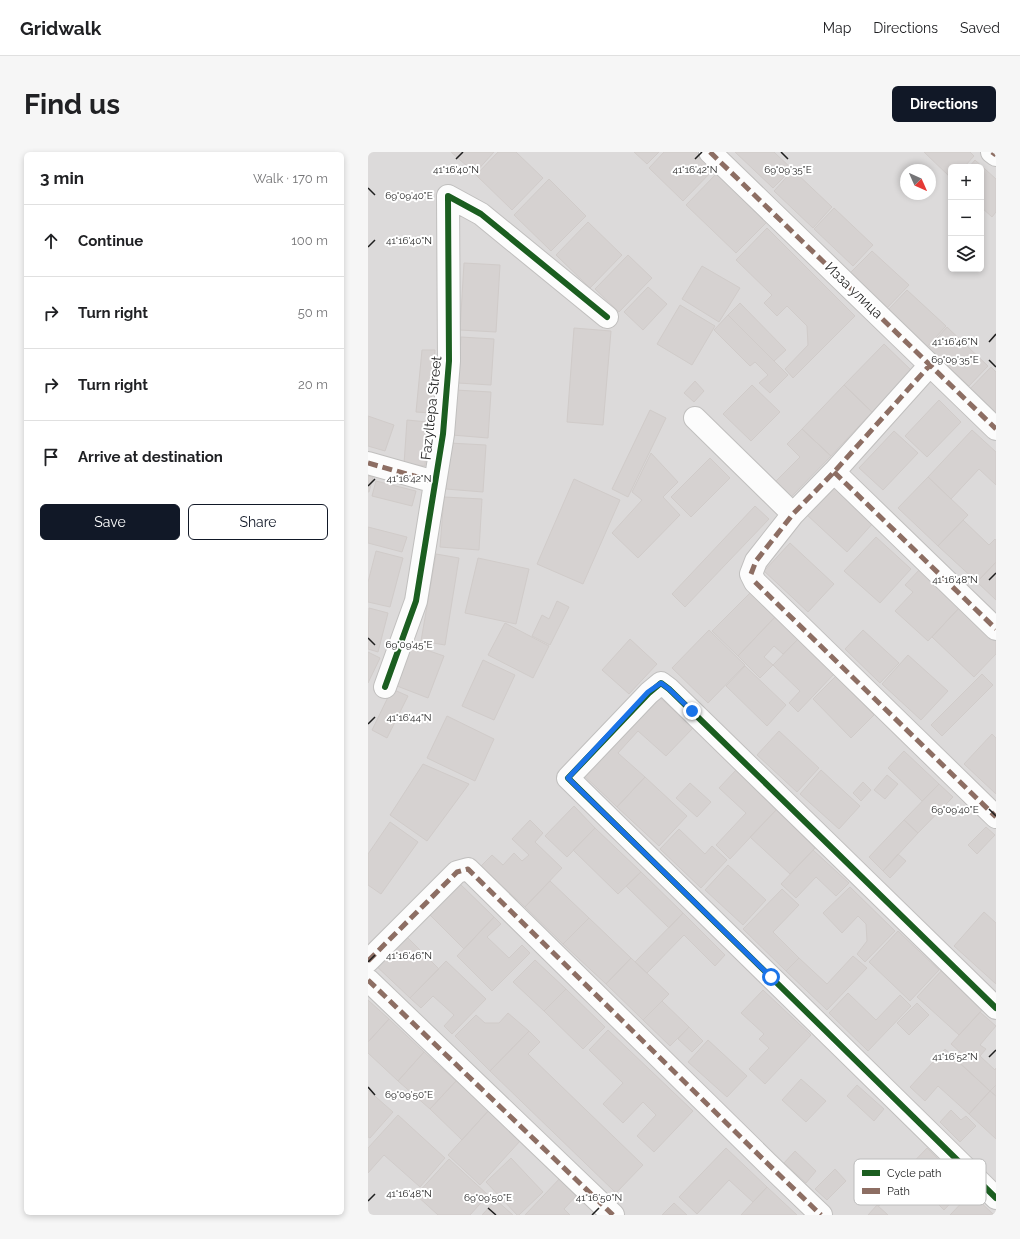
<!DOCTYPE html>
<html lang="en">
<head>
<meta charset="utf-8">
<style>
	body { margin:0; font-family:Raleway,sans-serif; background:#f6f6f6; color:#202124 }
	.controls { position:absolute; right:12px; top:12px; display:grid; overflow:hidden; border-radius:6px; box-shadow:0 2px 6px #0003 }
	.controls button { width:36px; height:36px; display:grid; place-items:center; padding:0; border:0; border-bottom:1px solid #e0e0e0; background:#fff; color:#202124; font:20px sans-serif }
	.compass { position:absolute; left:532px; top:12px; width:36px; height:36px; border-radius:50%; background:#fff; box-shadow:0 2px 6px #0003; rotate:135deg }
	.stop { position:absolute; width:12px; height:12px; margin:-9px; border:3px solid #1a73e8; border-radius:50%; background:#fff }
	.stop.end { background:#1a73e8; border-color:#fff; box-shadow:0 1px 4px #0008 }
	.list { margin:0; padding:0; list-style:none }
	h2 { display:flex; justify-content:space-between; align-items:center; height:52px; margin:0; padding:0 16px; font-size:17px }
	h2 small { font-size:13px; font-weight:400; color:#757577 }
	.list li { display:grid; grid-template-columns:26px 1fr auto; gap:12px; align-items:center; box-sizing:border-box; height:72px; padding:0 16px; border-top:1px solid #e0e0e0 }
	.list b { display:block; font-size:15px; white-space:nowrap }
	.list em { font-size:13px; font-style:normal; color:#757577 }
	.actions { display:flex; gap:8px; padding:12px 16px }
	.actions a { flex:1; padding:9px 0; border:1px solid #111827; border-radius:6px; text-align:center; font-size:14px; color:#111827 }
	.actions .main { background:#111827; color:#fff }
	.icon { flex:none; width:22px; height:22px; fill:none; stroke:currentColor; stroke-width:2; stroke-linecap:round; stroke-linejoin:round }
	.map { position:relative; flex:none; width:628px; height:1063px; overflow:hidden; border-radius:6px }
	header { display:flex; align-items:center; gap:24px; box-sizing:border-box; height:56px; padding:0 20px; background:#fff; border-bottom:1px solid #e0e0e0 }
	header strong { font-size:19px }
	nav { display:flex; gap:22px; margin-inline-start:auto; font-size:14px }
	.intro { display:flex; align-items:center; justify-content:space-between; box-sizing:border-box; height:96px; padding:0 24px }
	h1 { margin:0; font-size:28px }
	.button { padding:10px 18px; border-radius:6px; background:#111827; color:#fff; font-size:14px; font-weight:700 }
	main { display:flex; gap:24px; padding:0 24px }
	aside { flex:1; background:#fff; border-radius:6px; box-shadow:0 2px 6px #0003 }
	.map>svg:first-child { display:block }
</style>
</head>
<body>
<header>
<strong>Gridwalk</strong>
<nav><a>Map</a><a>Directions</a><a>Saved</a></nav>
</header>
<div class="intro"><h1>Find us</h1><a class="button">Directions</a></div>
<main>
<aside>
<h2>3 min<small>Walk · 170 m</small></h2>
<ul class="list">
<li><svg class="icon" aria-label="ahead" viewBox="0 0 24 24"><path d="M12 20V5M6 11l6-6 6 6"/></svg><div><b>Continue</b></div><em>100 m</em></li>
<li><svg class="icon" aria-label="right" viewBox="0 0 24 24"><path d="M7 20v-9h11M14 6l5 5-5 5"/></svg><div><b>Turn right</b></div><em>50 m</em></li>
<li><svg class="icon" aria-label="right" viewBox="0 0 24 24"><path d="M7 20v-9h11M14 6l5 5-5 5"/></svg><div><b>Turn right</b></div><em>20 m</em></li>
<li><svg class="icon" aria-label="arrive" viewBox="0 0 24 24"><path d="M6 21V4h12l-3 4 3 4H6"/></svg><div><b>Arrive at destination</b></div></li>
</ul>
<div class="actions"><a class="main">Save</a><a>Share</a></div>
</aside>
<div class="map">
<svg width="628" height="1063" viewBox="0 0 628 1063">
	<rect width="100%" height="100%" fill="#edeae8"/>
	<path fill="#dcdada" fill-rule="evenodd" d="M0 0H628V1063H0ZM583 15H613V117H583ZM538 18H562V42H538Z"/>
	<path fill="#d6d2d1" stroke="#d0cbc9" d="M83 0H126L107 21Z
		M130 0H148L175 26 144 58 108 23Z
		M266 0H291L279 12Z
		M296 0H328L346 17 315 49 281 16Z
		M367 0H406L424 17 405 36Z
		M556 0H602L606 4 596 15H583V26Z
		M607 8 628 27V60L624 65 613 55V15H601Z
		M425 18 464 55 445 76 406 39Z
		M349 21 399 70 368 101 318 53Z
		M181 27 218 64 183 99 146 63Z
		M466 56 505 93 485 114 446 77Z
		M220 70 254 103 222 136 188 103Z
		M399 76 487 164 425 226 417 217 440 193 439 174 419 154 409 164 396 151 404 143 368 108Z
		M504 99 541 133 519 156 482 121Z
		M260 103 284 126 251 160 227 137Z
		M96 111 132 113 128 180 92 178Z
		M334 114 372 136 351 170 314 147Z
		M280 135 299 152 275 178 256 160Z
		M539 138 578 174 559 195 520 158Z
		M372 151 418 198 406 209 360 163Z
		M312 153 347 174 324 213 289 192Z
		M360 163 420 223 402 241 391 231 400 223 387 210 382 214 346 178Z
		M579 175 620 214 601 234 560 196Z
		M206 176 243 179 235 273 199 270Z
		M93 185 126 187 123 233 90 231Z
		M516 192 544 219 504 260 476 233Z
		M54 198H67L62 261 48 260Z
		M623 215 628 220V267L599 240Z
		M327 229 336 239 326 250 316 241Z
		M384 233 412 260 383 289 355 262Z
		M476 233 504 260 463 304 434 277Z
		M87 238 123 240 120 286 84 283Z
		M571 248 593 270 559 305 537 284Z
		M282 258 298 266 260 345 244 337Z
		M0 264 26 273 17 299 0 294Z
		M39 268 60 270 57 314 36 312Z
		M434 277 463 304 423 345 407 330 432 305 419 292Z
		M604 278 628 300V333L611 317 583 347 560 325Z
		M526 279 550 301 515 338 491 316Z
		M81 291 118 293 115 340 78 337Z
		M283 301 310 330 295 345 312 363 270 406 244 381 274 348 264 340Z
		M342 306 362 326 323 365 303 345Z
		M0 324 5 325 1 340H0Z
		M560 325 600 363 570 394 530 356Z
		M206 327 252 348 215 432 169 412Z
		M8 329 48 339 44 354 4 344Z
		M465 333 506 370 479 400 438 362Z
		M76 345 114 347 111 398 72 395Z
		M387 354 401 367 317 455 304 442Z
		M595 368 621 393 627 387 628 388V410L609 430 570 394Z
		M0 375 39 385 34 400 0 391Z
		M508 385 543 417 512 451 476 419Z
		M422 391 466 432 440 460 396 419Z
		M8 399 35 406 22 455 0 450V430Z
		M68 402 91 406 77 493 53 489Z
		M110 406 161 417 148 472 97 461Z
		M628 410V448L609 430Z
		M552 417 592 455 560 489 527 459 545 440 537 433Z
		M382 441 407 465 370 504 344 479Z
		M189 449 201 455 182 493 164 484 174 463 181 467Z
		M592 455 628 489V502L606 525 564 485Z
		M1 456 20 461 10 500 0 497Z
		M407 465 430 487 415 502 406 494 396 505 405 513 392 526 370 504Z
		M137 471 181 494 165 526 120 503Z
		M341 478 377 513 340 551 304 516Z
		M495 478 531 511 512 531 477 497Z
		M262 487 289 512 261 542 234 518Z
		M430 487 466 522 430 560 421 551 432 539 405 513Z
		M44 493 76 504 60 546 29 534Z
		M0 500 12 506 0 531Z
		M540 503 580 539 553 568 514 532Z
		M115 508 147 523 126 568 94 554Z
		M377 514 418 553 399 574 358 534Z
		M614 522 625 533 574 584 563 573Z
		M468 524 506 563 483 586 445 547Z
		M24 537 40 544 19 586 4 578Z
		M285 539 325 576 298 604 270 579 250 601 277 625 249 655 211 619Z
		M79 564 126 587 107 629 59 606Z
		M411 579 451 616 429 640 389 603Z
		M624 582 628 586V642L596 612Z
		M536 599 571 632 554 649 520 616Z
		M55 612 101 632 59 689 22 663Z
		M368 618 409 657 362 707 348 693 378 661 351 636Z
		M453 618 492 654 471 677 432 642Z
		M519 623 530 632 517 647 506 638Z
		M277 625 319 664 291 694 249 655Z
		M495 630 503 638 493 649 485 641Z
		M322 631 343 650 329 665 308 646Z
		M571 632 585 645 550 681 536 668Z
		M206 654 227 676 199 705 177 684Z
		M409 657 449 694 422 722 382 685Z
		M162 668 175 681 167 690 194 716 157 755 113 714 124 703 135 713 146 701 154 709 161 703 144 687Z
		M536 668 550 681 515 719 501 705Z
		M22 670 50 690 13 742 0 733V702Z
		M618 675 627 683 609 702 600 693Z
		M227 676 273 720 250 742 205 698Z
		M311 677 337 702 344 694 359 708 333 736 292 697Z
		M445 698 481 731 468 744 448 725 428 746 413 732Z
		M530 702 538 709 522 726 515 719Z
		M360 713 398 748 375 773 337 738Z
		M273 720 315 761 301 776 258 734Z
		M89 729 126 765 96 797 59 760Z
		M182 729 221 766 195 792 157 755Z
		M482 735 527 779 497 810 489 802 499 789 498 772 490 764 474 781 455 761Z
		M414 737 431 753 405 780 431 806 418 819 375 777Z
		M616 760 628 771V832L586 794Z
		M315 761 357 803 347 814 316 783 279 821 267 810Z
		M126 765 133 772 119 785 141 806 154 793 162 801 124 839 89 804Z
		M221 766 263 806 238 832 195 792Z
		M33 779 71 817 42 846 4 810Z
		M530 779 571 818 542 849 501 810Z
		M485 804 499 816 459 858 418 819 431 806 459 832Z
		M263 806 301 842 275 868 238 832Z
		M167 808 198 837 176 859 145 830Z
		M78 809 118 847 84 882 76 874 86 863 65 844 53 856 42 846Z
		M575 817 617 855 591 883 549 845Z
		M198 837 237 875 215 897 176 859Z
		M395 838 443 883 397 932 381 917 401 896 391 887 396 882 373 861Z
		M480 841 508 868 532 843 543 854 500 899 461 861Z
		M0 848 21 867 0 890Z
		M294 849 321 875 302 894 275 868Z
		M549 851 561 863 541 883 529 871Z
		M612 860 628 874 612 893 618 897 612 904 627 918 628 916V933L622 939 587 907 593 901 583 892Z
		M140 861 161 879 122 919 87 884 108 863 117 871H131Z
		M21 867 56 900 30 929 0 901V890Z
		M321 875 335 889 324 900 310 887Z
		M240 878 325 959 286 1000 269 984 288 963 275 950 255 971 235 952 255 931 221 898Z
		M161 879 172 890 160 902 275 1013 248 1041 122 919Z
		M340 888 379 924 359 945 320 910Z
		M577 897 622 939 601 962 570 934 557 949 542 935Z
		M56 900 88 929 62 957 30 929Z
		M433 927 458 949 438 970 414 948Z
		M88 929 121 958 94 988 62 957Z
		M489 933 516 957 506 969 479 944Z
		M628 933V944L622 939Z
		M0 938 25 960 2 986 0 985Z
		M622 939 628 944V987L601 962Z
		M121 958 153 988 112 1033 80 1003Z
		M583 958 593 968 598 964 608 974 592 990 572 970Z
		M30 963 77 1006 52 1035 16 1003 0 1021V996Z
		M358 996 399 1035 385 1050 361 1028 329 1062 311 1045Z
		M559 996 598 1035 576 1058 537 1019Z
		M427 999 448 1019 438 1031 416 1011Z
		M143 1006 175 1040 151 1063H149L118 1030Z
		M81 1007 120 1043 102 1063H70L48 1043Z
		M467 1017 478 1029 459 1048 447 1037Z
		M533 1017 540 1024 511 1054 504 1047Z
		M194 1024 211 1041 196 1057 202 1063H157Z
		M399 1035 429 1063H373Z
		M603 1041 626 1063H582Z
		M128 1048 145 1063H114Z
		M306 1051 319 1063H294Z
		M509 1053 520 1063H500Z"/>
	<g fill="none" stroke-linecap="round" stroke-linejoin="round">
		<defs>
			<path id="minor" d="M342 0 628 277
				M624 0 628 3
				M562 213 466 320 425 362 388 409 383 422 387 430 628 665
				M327 266 425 362
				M0 311 67 330
				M466 320 628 477
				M17 535 48 449 75 282 81 209 80 44 113 62 239 165
				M0 809 89 720 100 717 399 1011 453 1063
				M0 828 245 1063
				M628 856 301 537 293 531 281 541 200 626 628 1046"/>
		</defs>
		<use href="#minor" stroke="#c0bfbe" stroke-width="24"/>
		<use href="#minor" stroke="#fcfcfc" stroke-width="22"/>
		<path stroke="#8d6e63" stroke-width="5" stroke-dasharray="10 5" stroke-linecap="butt" d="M342 0 628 277
			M624 0 628 3
			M0 311 67 330
			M466 320 628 477
			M383 422 388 409 425 362 466 320 562 213
			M387 430 628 665
			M0 809 89 720 100 717 399 1011 453 1063
			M0 828 245 1063"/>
		<defs>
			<path id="cycleway" d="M17 535 48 449 75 282 81 209 80 44 113 62 239 165
				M628 856 301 537 293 531 281 541 200 626 628 1046"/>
		</defs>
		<use href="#cycleway" stroke="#fff" stroke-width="8"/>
		<use href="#cycleway" stroke="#1b5e20" stroke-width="6"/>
	</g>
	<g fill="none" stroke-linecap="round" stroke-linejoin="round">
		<path stroke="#1a73e8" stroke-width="5" d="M324 559 301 537 293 531 280 540 200 626 403 825"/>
	</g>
	<path fill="none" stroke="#1f1f1f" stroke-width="1.5" d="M413 0 420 7M88 7 95 0M327 7 334 0M0 36 7 43M0 95 7 88M621 190 628 182M621 208 628 215M0 334 7 327M621 428 628 421M0 486 7 493M0 572 7 565M621 657 628 664M0 810 7 803M621 905 628 898M0 935 7 943M0 1049 7 1042M120 1056 128 1063M224 1063 231 1056"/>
	<g text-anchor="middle" stroke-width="4" stroke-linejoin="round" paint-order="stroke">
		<g font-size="14" fill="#1f1f1f" stroke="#fff">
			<text transform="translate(486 138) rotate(44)" y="5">Изза улица</text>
			<text transform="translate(63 256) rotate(-84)" y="5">Fazyltepa Street</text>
		</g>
	</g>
	<rect x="486" y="1007" width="132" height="46" rx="6" fill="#fff" stroke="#bcbcbc" stroke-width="1"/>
	<rect x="494" y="1018" width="18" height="6" fill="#1b5e20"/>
	<rect x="494" y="1036" width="18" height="6" fill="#8d6e63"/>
	<g font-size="11" fill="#1f1f1f">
		<text x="519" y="1025">Cycle path</text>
		<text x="519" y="1043">Path</text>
	</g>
	<g font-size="10" text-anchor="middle" fill="#1f1f1f" stroke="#fff" stroke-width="4" stroke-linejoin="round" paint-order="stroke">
		<text x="88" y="21">41°16'40"N</text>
		<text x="327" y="21">41°16'42"N</text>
		<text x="420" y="21">69°09'35"E</text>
		<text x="41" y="47">69°09'40"E</text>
		<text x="41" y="92">41°16'40"N</text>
		<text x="587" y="193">41°16'46"N</text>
		<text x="587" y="211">69°09'35"E</text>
		<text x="41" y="330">41°16'42"N</text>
		<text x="587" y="431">41°16'48"N</text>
		<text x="41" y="496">69°09'45"E</text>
		<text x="41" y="569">41°16'44"N</text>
		<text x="587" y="661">69°09'40"E</text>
		<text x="41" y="807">41°16'46"N</text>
		<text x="587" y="908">41°16'52"N</text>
		<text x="41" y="946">69°09'50"E</text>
		<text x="41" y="1045">41°16'48"N</text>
		<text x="120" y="1049">69°09'50"E</text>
		<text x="231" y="1049">41°16'50"N</text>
	</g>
</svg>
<div class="controls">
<button>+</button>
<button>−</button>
<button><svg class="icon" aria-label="layers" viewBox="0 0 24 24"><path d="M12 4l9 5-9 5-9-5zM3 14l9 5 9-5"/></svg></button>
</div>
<svg class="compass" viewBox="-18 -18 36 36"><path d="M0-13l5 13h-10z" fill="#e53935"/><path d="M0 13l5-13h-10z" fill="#757577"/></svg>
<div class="stop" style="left:403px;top:825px"></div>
<div class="stop end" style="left:324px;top:559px"></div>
</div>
</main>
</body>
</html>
